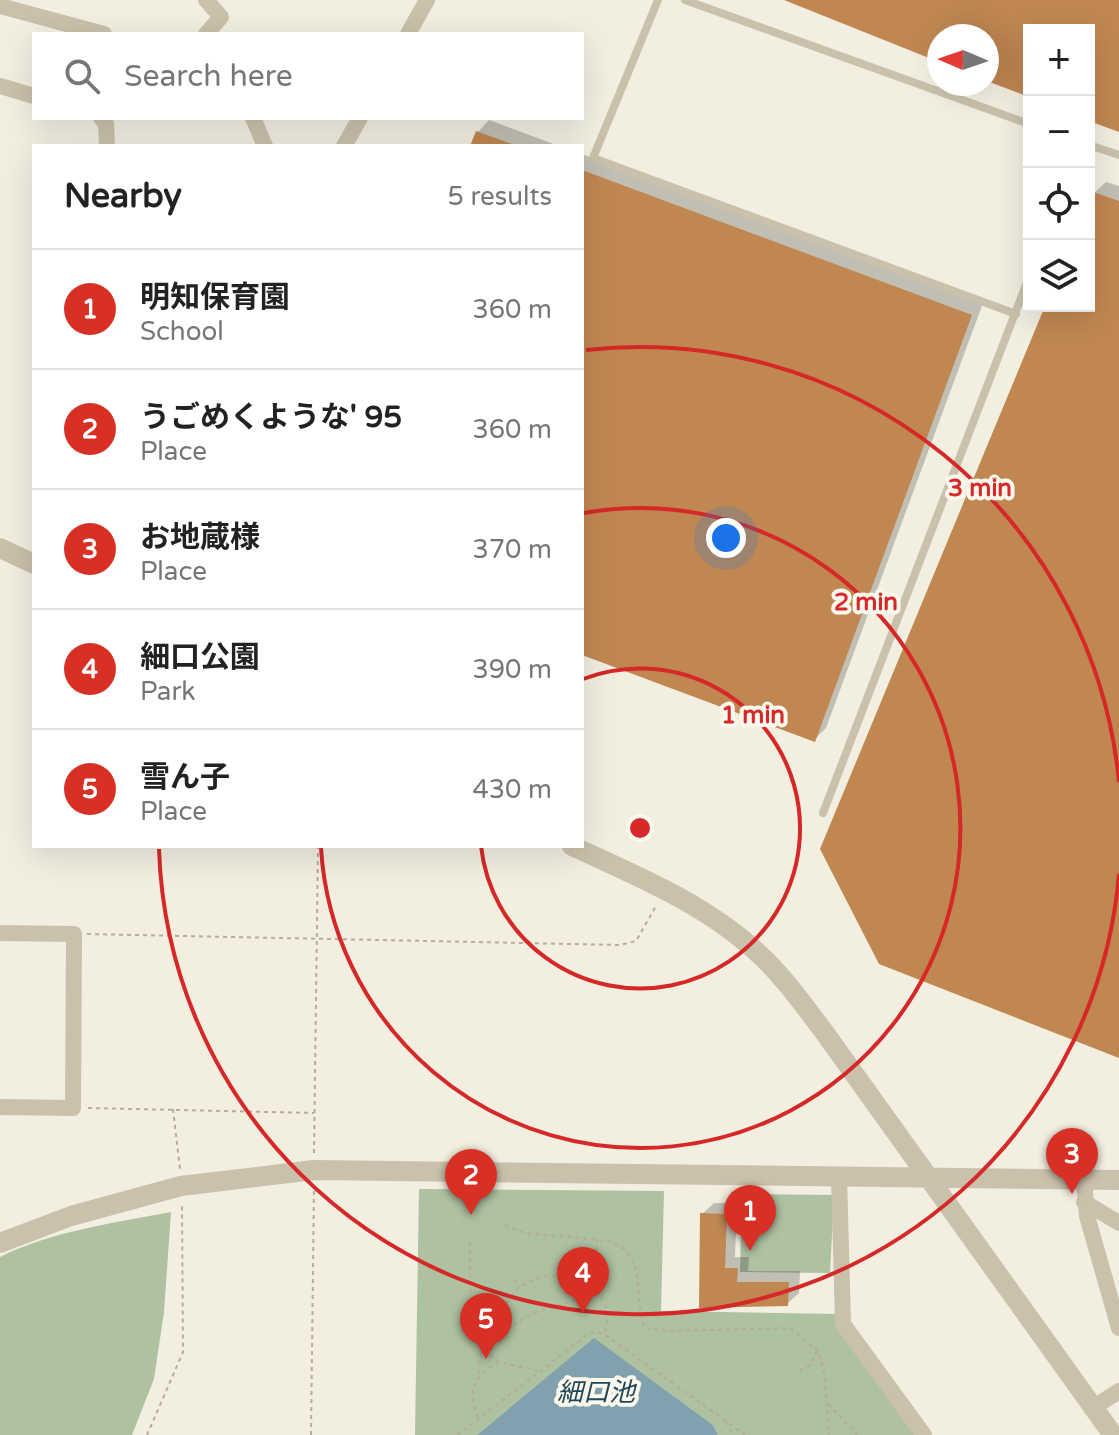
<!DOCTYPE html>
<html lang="en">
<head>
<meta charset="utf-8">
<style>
	body { margin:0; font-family:"Varela Round","Noto Sans JP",sans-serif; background:#f2f2f2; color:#222 }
	.controls { position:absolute; right:24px; top:24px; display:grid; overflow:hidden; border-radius:0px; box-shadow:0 8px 32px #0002 }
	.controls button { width:72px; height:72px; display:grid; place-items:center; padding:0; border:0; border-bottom:2px solid #e0e0e0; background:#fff; color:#222; font:40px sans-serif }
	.compass { position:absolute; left:927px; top:24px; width:72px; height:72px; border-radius:50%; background:#fff; box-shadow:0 8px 32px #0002; rotate:272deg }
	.you { position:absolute; left:726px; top:538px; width:28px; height:28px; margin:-20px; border:6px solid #fff; border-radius:50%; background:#1a73e8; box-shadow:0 0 0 12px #1a73e833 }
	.badge { display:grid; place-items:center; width:52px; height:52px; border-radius:50%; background:#d93025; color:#fff; font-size:26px; font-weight:700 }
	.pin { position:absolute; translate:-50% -66px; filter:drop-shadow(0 2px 4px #0008) }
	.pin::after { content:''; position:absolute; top:42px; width:28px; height:24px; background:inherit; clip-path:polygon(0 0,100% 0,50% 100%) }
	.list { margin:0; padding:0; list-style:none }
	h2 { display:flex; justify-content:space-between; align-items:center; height:104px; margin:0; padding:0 32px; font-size:34px }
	h2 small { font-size:26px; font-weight:400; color:#767676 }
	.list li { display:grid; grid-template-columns:52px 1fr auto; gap:24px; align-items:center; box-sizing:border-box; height:120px; padding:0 32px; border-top:2px solid #e0e0e0 }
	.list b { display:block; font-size:30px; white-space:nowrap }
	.list p { margin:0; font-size:26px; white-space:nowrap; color:#767676 }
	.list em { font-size:26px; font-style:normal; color:#767676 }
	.icon { flex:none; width:44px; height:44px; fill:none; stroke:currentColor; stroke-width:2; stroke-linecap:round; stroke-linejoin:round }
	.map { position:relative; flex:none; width:1119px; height:1435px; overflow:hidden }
	.search { position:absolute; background:#fff; box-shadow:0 8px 32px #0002; left:32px; top:32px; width:552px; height:88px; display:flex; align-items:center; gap:20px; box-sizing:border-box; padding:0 28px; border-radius:0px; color:#767676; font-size:30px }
	.panel { position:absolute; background:#fff; box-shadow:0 8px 32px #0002; left:32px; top:144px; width:552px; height:704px; border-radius:0px }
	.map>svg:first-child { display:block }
</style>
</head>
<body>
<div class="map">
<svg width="1119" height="1435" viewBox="0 0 1119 1435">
	<rect width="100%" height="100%" fill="#f2eee0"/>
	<path fill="#aec1a1" d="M419 1189 664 1191 661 1311 838 1314 917 1435H718L713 1425 594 1339 477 1435H415Z
		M742 1194 834 1195 830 1273 740 1272Z
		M171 1212 164 1312 154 1379 132 1435H0V1257C52 1231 114 1223 171 1212Z"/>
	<path fill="#81a1ae" d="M594 1338 713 1425 718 1435H477Z"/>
	<path fill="#0003" d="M489 120 559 146H472L478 132Z
		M582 154 983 303 826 728 815 739 582 653Z
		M1106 182 1119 186V1056L1048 306H1089V206L1094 193Z
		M714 1203H737L735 1257H749L748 1271H800L799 1293 787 1304 701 1306 702 1214Z"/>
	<path fill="#c08751" d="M784 0H1119V132L1089 121V30H1029V97L987 81V36H939V62Z
		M476 131 515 145 514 146H470Z
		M582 170 972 315 815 742 582 655Z
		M1093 192 1119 201V1058L879 964 820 849 1045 306H1089V201Z
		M700 1213 727 1214 725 1268H738L737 1282H789L788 1306 699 1308Z"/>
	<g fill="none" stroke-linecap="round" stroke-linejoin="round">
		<path stroke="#b6ac97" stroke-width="2" stroke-dasharray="4 4" stroke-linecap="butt" d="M87 934 620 945 636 941 656 906
			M88 1108 314 1113
			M173 1109 180 1169
			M314 1153 318 846
			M505 1225 524 1233 611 1241C649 1258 632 1296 645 1328L669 1331 790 1328 818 1351 824 1372 829 1435
			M470 1241C469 1278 471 1315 481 1351L500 1362
			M514 1279 519 1288
			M507 1327C489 1286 567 1253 598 1294 610 1309 610 1316 604 1334
			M479 1345C497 1342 516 1320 535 1313 555 1305 577 1303 595 1289L597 1240
			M799 1370 808 1367 817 1352
			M479 1373 481 1352
			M828 1404 857 1435
			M478 1418C468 1387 472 1377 500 1362L538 1371
			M726 1422 733 1435
			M147 1435 183 1352 182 1204
			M311 1435 314 1187
			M457 1435 591 1332 604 1334 745 1435"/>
		<path stroke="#cac1ac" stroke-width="8" d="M658 0 593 158 1016 314
			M685 0 1029 124
			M1089 145 1119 155
			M823 813 1029 277"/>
		<path stroke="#cac1ac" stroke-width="16" d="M206 0 221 17 206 34
			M0 6 104 34
			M408 34 427 0
			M0 86 34 96
			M101 118 106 124 107 146
			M253 118 265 146
			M344 146 360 118
			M0 933 74 934 73 1108 0 1107
			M839 1176 843 1324 924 1435
			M1084 1179 1087 1216 1119 1328
			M1084 1202 1119 1223
			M1094 1407 1119 1391"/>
		<path stroke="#cac1ac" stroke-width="20" d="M0 548 34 564
			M572 846C637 876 706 904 759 954 783 976 802 1003 822 1029L1113 1435
			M0 1243 71 1216 181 1186 314 1170 1119 1180"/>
	</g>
	<g fill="none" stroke="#d62828" stroke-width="4">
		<path d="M583 679A160 160 0 1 1 481 846"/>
		<path d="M584 513A320 320 0 1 1 321 848"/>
		<path d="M1119 874A481 481 0 0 1 159 849M586 350A481 481 0 0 1 1119 782"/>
	</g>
	<g text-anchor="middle" stroke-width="8" stroke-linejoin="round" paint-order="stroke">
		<g font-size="26" font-style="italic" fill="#224858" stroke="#faf7ed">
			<text x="596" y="1401">細口池</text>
		</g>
	</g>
	<circle cx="640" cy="828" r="12" fill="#d62828" stroke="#faf7ed" stroke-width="4"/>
	<g font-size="24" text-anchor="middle" font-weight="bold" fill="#d62828" stroke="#faf7ed" stroke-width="8" stroke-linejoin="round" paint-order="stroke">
		<text x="980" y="496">3 min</text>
		<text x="866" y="610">2 min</text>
		<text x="753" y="723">1 min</text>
	</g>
</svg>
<div class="controls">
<button>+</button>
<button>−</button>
<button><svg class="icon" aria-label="locate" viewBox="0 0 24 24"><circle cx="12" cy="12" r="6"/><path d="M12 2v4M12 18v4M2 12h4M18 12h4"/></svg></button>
<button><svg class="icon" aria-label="layers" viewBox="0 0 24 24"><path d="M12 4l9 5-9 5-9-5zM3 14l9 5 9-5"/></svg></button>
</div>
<svg class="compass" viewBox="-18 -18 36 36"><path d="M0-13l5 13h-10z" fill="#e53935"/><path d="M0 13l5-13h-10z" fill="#767676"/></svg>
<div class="you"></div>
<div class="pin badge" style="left:750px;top:1251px">1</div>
<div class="pin badge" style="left:471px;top:1215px">2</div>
<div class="pin badge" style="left:1072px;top:1194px">3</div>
<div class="pin badge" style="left:583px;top:1313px">4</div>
<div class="pin badge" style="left:486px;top:1359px">5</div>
<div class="search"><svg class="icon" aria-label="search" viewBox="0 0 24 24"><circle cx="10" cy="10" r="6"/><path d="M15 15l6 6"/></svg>Search here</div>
<section class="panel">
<h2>Nearby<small>5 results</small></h2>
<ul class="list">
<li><span class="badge">1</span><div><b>明知保育園</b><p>School</p></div><em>360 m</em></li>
<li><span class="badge">2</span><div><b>うごめくような' 95</b><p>Place</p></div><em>360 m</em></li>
<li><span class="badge">3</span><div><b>お地蔵様</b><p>Place</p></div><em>370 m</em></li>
<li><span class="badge">4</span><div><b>細口公園</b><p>Park</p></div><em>390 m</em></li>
<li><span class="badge">5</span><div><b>雪ん子</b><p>Place</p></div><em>430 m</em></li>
</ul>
</section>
</div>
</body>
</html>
